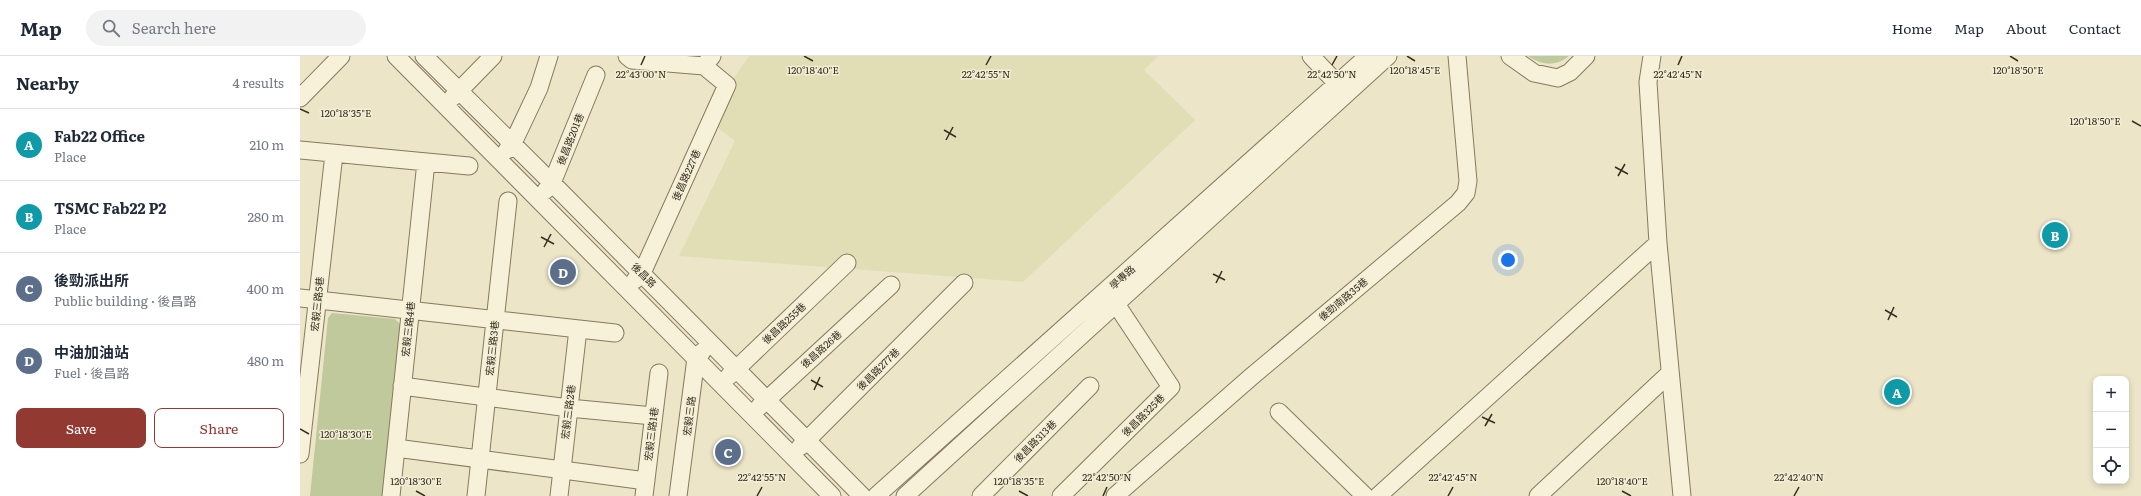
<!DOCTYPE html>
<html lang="en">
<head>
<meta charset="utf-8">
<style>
	body { margin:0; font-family:Literata,"Noto Sans TC",serif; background:#f2f2f3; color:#1f2937 }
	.controls { position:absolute; right:12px; bottom:12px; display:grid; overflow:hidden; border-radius:8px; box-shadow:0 2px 6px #0003 }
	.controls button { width:36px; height:36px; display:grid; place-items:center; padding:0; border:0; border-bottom:1px solid #e0e1e3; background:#fff; color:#1f2937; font:20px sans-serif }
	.you { position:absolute; left:1208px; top:204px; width:14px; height:14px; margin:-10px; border:3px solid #fff; border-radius:50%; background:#1a73e8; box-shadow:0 0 0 6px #1a73e833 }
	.badge { display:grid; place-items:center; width:26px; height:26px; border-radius:50%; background:#923a31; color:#fff; font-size:13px; font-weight:700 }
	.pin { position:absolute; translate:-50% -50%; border:2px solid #fff; box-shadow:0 1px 4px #0006 }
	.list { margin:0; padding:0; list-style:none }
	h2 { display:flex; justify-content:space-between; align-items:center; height:52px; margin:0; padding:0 16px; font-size:17px }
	h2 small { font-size:13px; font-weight:400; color:#747a83 }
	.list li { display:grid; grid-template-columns:26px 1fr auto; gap:12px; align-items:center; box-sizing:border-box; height:72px; padding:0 16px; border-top:1px solid #e0e1e3 }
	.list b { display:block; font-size:15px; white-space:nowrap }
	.list p { margin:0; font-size:13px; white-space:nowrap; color:#747a83 }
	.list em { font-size:13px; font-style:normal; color:#747a83 }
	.actions { display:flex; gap:8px; padding:12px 16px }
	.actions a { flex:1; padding:9px 0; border:1px solid #923a31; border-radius:8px; text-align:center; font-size:14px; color:#923a31 }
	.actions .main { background:#923a31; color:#fff }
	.icon { flex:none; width:22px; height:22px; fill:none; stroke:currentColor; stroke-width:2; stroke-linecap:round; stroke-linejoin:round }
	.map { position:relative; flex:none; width:1841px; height:440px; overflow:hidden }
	header { display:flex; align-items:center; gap:24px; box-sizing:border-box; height:56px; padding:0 20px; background:#fff; border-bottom:1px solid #e0e1e3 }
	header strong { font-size:19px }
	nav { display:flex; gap:22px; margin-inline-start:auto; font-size:14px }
	.search { width:280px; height:36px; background:#f2f2f3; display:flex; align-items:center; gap:10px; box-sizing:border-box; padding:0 14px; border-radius:22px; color:#747a83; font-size:15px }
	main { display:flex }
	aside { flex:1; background:#fff }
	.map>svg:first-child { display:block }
</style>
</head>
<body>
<header>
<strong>Map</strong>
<div class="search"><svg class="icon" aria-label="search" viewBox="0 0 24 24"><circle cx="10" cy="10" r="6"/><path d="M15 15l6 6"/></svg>Search here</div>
<nav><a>Home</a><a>Map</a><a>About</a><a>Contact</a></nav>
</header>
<main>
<aside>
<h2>Nearby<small>4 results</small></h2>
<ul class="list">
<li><span class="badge" style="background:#0f9aa8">A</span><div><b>Fab22 Office</b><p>Place</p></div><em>210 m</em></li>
<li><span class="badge" style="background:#0f9aa8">B</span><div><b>TSMC Fab22 P2</b><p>Place</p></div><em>280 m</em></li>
<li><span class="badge" style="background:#5c6f8a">C</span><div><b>後勁派出所</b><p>Public building · 後昌路</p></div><em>400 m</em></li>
<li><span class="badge" style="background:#5c6f8a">D</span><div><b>中油加油站</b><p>Fuel · 後昌路</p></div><em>480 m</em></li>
</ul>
<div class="actions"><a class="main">Save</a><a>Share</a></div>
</aside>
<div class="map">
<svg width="1841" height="440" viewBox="0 0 1841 440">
	<rect width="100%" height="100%" fill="#ece5c7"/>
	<path fill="#e1deb5" d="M449 0H858L844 14 895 64 723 226 379 200 435 85 418 72 433 23Z"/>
	<path fill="#bfc99c" d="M1228 0H1269C1256 11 1241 9 1228 0Z
		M32 257 95 263 101 269 82 440H10L28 262Z"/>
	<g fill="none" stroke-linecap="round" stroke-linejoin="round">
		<defs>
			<path id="minor" d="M96 0 532 440
				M124 0 252 127 562 440
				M327 0 332 4 404 10 412 0
				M1011 0 1045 36
				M1210 0 1234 17 1258 22 1270 16 1286 0
				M1352 0 1348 26 1358 187 1382 440
				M153 41 193 0
				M0 42 41 0
				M0 94 169 110
				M207 94 213 87 239 32 249 0
				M246 134 252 127 296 19
				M335 224 342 217 427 29 404 10
				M0 242 315 277
				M429 320 547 207
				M102 330 269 352 353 360
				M459 351 591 229
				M979 356 1065 440
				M500 391 664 227
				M96 392 346 425
				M0 398 34 98
				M91 440 126 106
				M176 440 208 145
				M259 440 278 273
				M344 440 359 317
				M378 440 396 302 402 296
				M576 440 1068 0
				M605 440 1088 0
				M681 440 790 330
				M761 440 871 331 816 248
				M815 440 951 321 1158 147 1166 137 1168 125 1157 0
				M1078 440 1358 187
				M1238 440 1370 317"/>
		</defs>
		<use href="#minor" stroke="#87785e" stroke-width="19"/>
		<use href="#minor" stroke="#f7f1da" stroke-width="17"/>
	</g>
	<path fill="none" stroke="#382e20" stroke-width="1.5" d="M504 0 513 5M1107 0 1115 5M1710 0 1718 5M341 9 345 0M686 9 691 0M1032 9 1037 0M1378 9 1382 0M0 53 9 57M1832 65 1841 70M644 74 656 81M646 84 653 71M1315 111 1328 118M1318 120 1325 108M241 181 254 188M244 191 251 178M913 218 925 224M916 227 922 215M1585 254 1597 261M1588 264 1594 251M511 324 523 331M514 334 520 321M1182 361 1195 367M1185 370 1192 358M0 373 9 378M116 435 125 440M719 435 728 440M1322 435 1331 440M457 440 462 431M803 440 807 431M1148 440 1153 431M1494 440 1499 431"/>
	<g text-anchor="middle" stroke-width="3" stroke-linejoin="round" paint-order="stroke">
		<g font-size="10" fill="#382e20" stroke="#f4eed6">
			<text transform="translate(270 83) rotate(-68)" y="4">後昌路201巷</text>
			<text transform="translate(386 119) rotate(-66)" y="4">後昌路227巷</text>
			<text transform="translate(344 219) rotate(45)" y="4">後昌路</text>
			<text transform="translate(822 221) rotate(-42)" y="4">學專路</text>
			<text transform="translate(1043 243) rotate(-40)" y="4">後勁南路35巷</text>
			<text transform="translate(17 248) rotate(-84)" y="4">宏毅三路5巷</text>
			<text transform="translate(484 267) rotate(-43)" y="4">後昌路255巷</text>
			<text transform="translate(108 273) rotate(-84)" y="4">宏毅三路4巷</text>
			<text transform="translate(192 292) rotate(-84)" y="4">宏毅三路3巷</text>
			<text transform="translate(521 293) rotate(-42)" y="4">後昌路26巷</text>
			<text transform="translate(578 313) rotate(-45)" y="4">後昌路277巷</text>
			<text transform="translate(268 356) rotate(-83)" y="4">宏毅三路2巷</text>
			<text transform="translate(843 359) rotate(-45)" y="4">後昌路325巷</text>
			<text transform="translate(389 360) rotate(-83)" y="4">宏毅三路</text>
			<text transform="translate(351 378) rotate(-83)" y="4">宏毅三路1巷</text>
			<text transform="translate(735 385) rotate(-45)" y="4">後昌路313巷</text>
		</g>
	</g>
	<g font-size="10" text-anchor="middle" fill="#382e20" stroke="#f4eed6" stroke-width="3" stroke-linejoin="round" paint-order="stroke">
		<text x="513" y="18">120°18'40"E</text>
		<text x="1115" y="18">120°18'45"E</text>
		<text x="1718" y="18">120°18'50"E</text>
		<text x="341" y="22">22°43'00"N</text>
		<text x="686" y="22">22°42'55"N</text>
		<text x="1032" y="22">22°42'50"N</text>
		<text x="1378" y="22">22°42'45"N</text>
		<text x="46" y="61">120°18'35"E</text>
		<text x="1795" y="69">120°18'50"E</text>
		<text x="46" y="382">120°18'30"E</text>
		<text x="462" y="425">22°42'55"N</text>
		<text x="807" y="425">22°42'50"N</text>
		<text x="1153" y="425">22°42'45"N</text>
		<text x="1499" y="425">22°42'40"N</text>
		<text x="116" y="429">120°18'30"E</text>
		<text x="719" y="429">120°18'35"E</text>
		<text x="1322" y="429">120°18'40"E</text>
	</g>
</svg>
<div class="controls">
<button>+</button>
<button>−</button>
<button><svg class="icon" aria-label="locate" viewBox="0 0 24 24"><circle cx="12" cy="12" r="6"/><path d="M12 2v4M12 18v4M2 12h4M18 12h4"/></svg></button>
</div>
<div class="you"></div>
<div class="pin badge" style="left:1597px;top:336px;background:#0f9aa8">A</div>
<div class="pin badge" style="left:1755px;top:179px;background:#0f9aa8">B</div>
<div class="pin badge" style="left:428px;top:396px;background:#5c6f8a">C</div>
<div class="pin badge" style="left:263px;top:216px;background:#5c6f8a">D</div>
</div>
</main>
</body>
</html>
